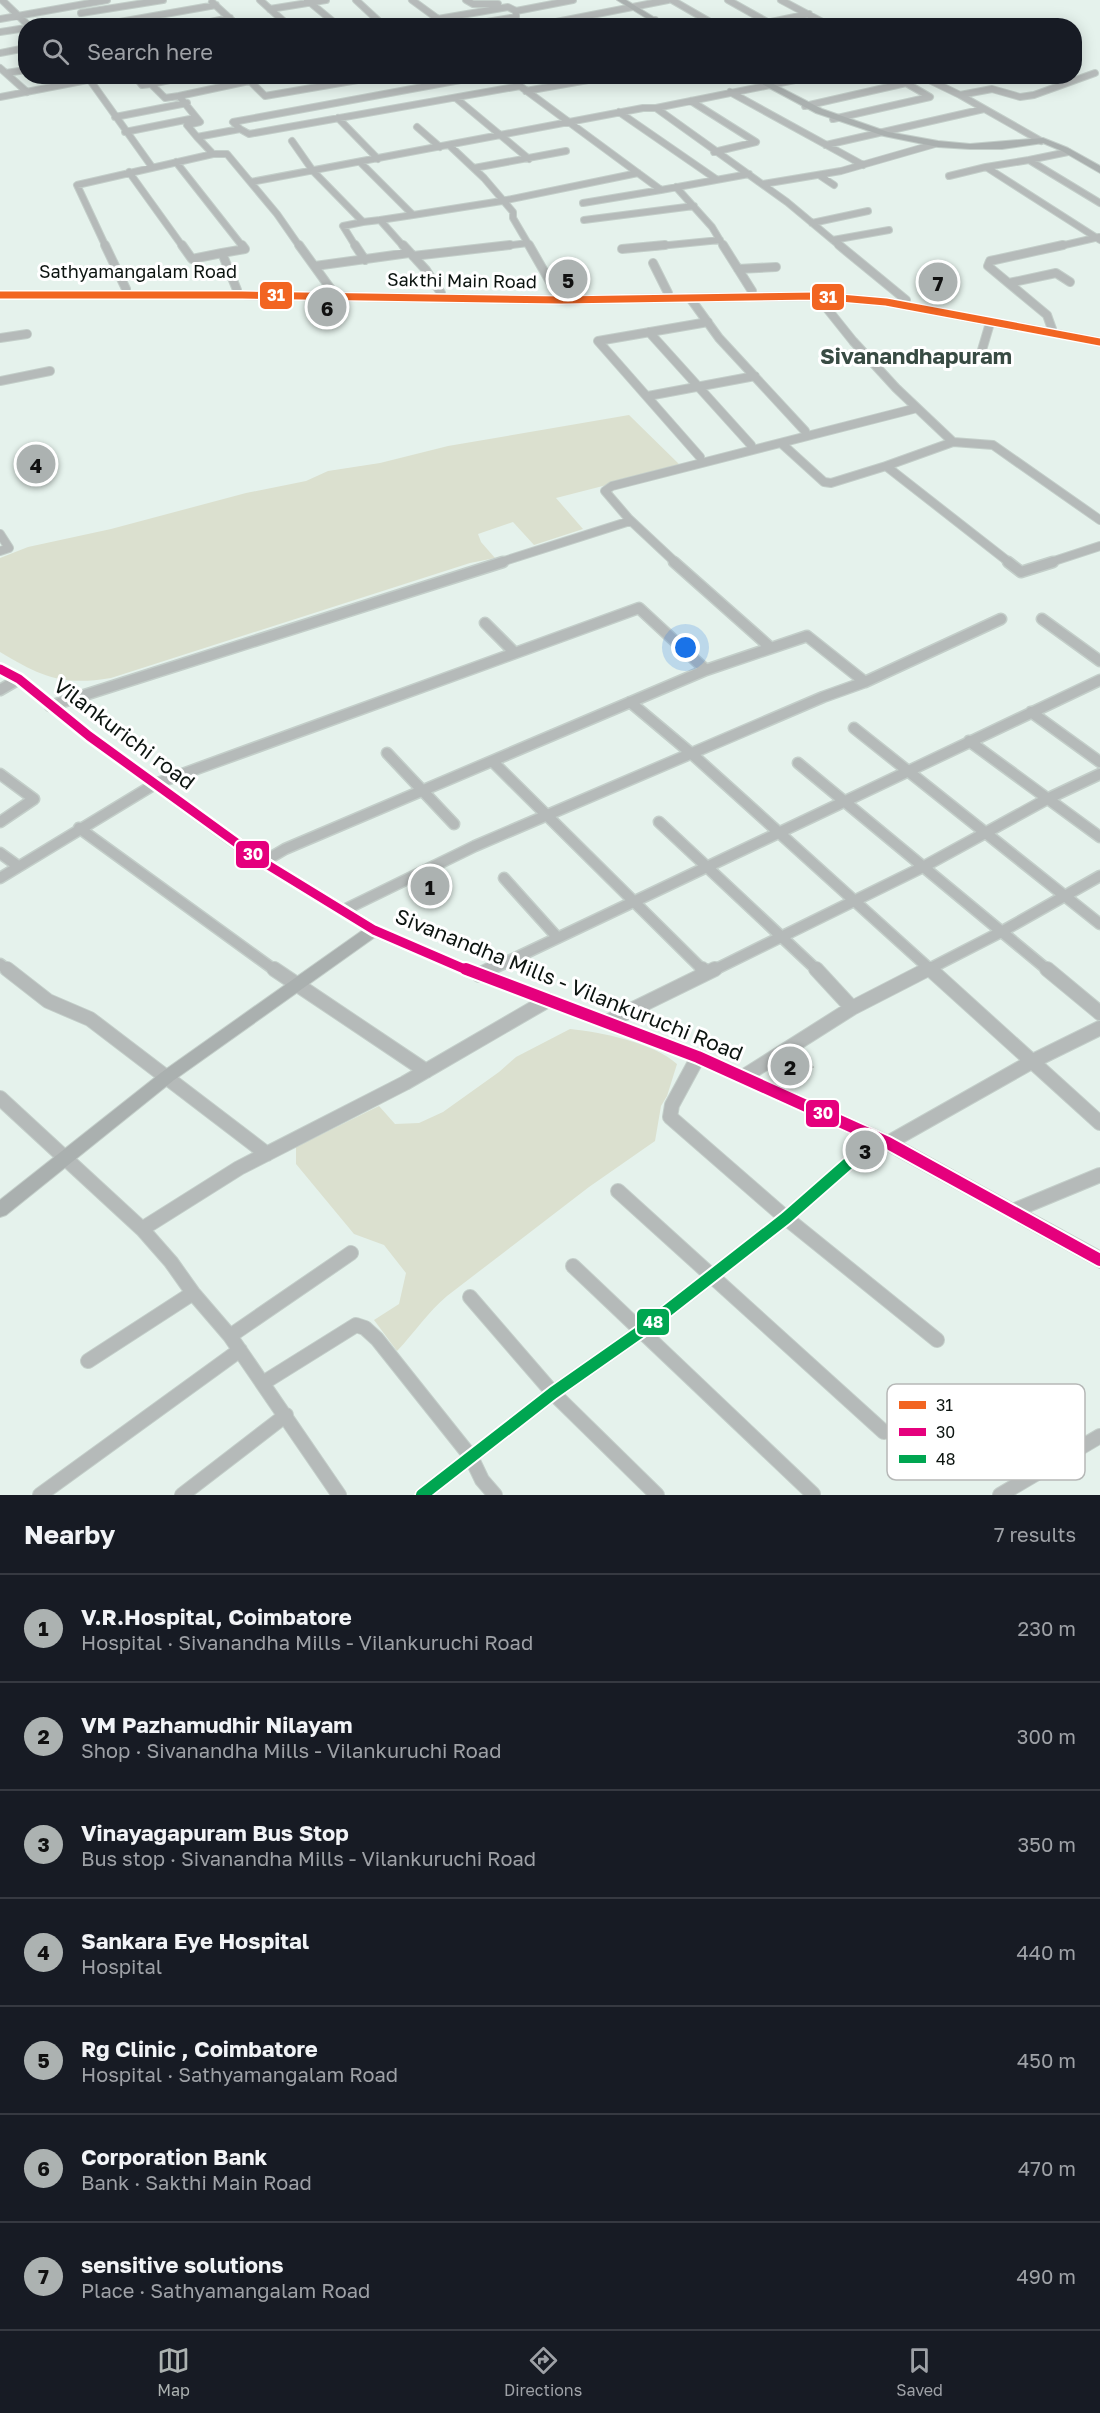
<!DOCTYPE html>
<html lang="en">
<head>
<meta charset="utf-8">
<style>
	body { margin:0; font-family:"Golos Text",sans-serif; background:#20242c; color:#f1f3f6 }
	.you { position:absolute; left:686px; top:648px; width:21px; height:21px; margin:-15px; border:4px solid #fff; border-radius:50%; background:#1a73e8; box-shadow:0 0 0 9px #1a73e833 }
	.badge { display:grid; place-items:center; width:39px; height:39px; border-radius:50%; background:#acb2b1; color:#111; font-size:20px; font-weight:700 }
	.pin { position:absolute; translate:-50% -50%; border:3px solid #fff; box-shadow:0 2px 6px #0006 }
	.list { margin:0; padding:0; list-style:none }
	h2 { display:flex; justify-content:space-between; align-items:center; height:78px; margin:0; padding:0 24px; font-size:26px }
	h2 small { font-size:20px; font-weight:400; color:#9ea1a6 }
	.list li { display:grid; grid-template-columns:39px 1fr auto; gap:18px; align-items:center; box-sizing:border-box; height:108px; padding:0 24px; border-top:2px solid #363941 }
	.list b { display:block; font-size:22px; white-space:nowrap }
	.list p { margin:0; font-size:20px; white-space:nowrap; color:#9ea1a6 }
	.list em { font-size:20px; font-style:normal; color:#9ea1a6 }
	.icon { flex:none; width:33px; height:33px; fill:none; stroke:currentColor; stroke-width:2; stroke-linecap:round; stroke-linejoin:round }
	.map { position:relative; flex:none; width:1100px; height:1495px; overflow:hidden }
	.search { position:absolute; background:#171b24; box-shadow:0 3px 15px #0003; left:18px; right:18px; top:18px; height:66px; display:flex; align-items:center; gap:15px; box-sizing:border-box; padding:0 21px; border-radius:24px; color:#9ea1a6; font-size:22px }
	.sheet { height:834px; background:#171b24 }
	nav { display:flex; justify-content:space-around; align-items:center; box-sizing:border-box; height:84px; border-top:2px solid #363941; background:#171b24; font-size:16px; color:#9ea1a6 }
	nav a { display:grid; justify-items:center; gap:3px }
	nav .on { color:#acb2b1 }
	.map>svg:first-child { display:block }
</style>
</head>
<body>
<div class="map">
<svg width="1100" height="1495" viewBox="0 0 1100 1495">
	<rect width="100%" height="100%" fill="#e5f2ec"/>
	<path fill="#dbe0cf" d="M629 415 681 466 556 498 583 529 534 545 513 522 478 534 481 542 495 558 470 563 111 678C62 686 42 677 0 652V558L28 547 111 529 246 493 306 481 328 471 380 463 448 446Z
		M570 1029C601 1032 654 1043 677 1064L667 1096 661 1106 655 1141 589 1187 447 1296C428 1312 414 1333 397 1351L374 1320 399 1304 406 1273 384 1245 354 1234 296 1164V1147L379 1106 395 1124 419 1123 443 1112 499 1072 516 1057Z"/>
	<path fill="#c5cec6" stroke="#b5bcb7" stroke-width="1.5" d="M799 1052 813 1067 783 1082 772 1069Z"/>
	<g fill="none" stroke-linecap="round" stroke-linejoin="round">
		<defs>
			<path id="street-far3" d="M2 0 29 26
				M260 0 289 26
				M307 0 336 24
				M356 0 384 26
				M412 0 438 19 508 7 516 11
				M466 0 473 4H498
				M672 0 717 26
				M728 0 769 23
				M781 0 830 26
				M212 2 238 26
				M270 9 326 0
				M81 13 163 0
				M0 19 107 0
				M551 23 668 0
				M97 26 216 5
				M191 26 230 18
				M463 26 516 17V11L573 0
				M629 26 655 20
				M751 26 809 14
				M0 32 26 28
				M0 53 26 48
				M0 68 27 92
				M6 73 26 70
				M87 76 152 167
				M135 76 142 85 151 84
				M188 76 151 84 165 98 179 96 200 122 187 125 197 137
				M245 76 265 96 381 76
				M815 76 656 108 787 202 841 247
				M921 76 960 95 992 89 1020 97 1034 95 1095 73
				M247 79 262 76
				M526 91 605 77
				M730 92 863 165
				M960 95 1041 141
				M179 96 249 81
				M0 97 108 76
				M457 99 529 159
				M691 101 756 142 714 152
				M805 106 906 83 930 97 833 119
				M619 112 716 179
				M115 117 187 103
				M338 118 378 159
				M417 127 440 147
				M240 129 233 122 482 76
				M125 132 195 118
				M292 141 313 171 363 222 380 220 404 247
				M449 145 484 178 513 212V218L530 247
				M826 145 984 109
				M213 154H227L277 214 300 247
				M1029 160 1068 152
				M176 162 243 247
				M360 162 413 215 502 201 638 173
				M474 168 566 151
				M129 172 183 247
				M819 175 834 185
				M949 176 986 167
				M251 182 643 108H656
				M763 184 841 171 935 144
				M676 187 712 227 724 247
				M583 203 661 190
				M1100 203 1029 160 986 167 1100 240
				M380 220 413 215
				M584 220 694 206
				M812 223 868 211
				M833 240 889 230
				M106 247 77 185 213 154 197 137 240 129 249 134 520 86 661 190 749 174
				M356 247 343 226 363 222
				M497 247 528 243
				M649 247 720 240
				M1056 247 1099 237"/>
			<path id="street-far2" d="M105 245 126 289
				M182 245 192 259 222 253 237 290
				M299 245 333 292
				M355 245 365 260
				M403 245 426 270 441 293
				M529 245 557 294
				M723 245 752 291
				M839 245 906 300
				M622 249 665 245
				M222 253 245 249 242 245
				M413 256 510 245
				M653 263 668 293
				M315 266 409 253
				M738 269 776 267
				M1009 283 1056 273 1070 282
				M817 296 853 341 896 388 953 442 993 445 1100 520
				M690 298 719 338 805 431
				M1052 329 1047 315 988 266 990 261 1063 245
				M649 332 751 445
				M0 338 27 334
				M982 350 990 323
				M0 381 50 371
				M648 396 755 376
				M953 442 886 466 1010 563
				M781 443 824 482 831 483 886 466
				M700 457 598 341 708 322
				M0 534 9 548 0 551
				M498 563 630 521
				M676 563 629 519 605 491 612 486 917 408
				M1048 563 1100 546"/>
			<path id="street-far1" d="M674 562 771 648
				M1008 562 1021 572 1053 562
				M1042 619 1100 661
				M485 623 515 653
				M865 682 1001 619
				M0 690 19 679
				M630 702 692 754 932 971
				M50 706 503 562
				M1031 712 1100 762
				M854 728 1100 924
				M969 741 1100 837
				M387 753 454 824
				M493 762 704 971
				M798 763 1049 971
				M0 774 34 799 0 822
				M659 822 818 971
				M79 828 276 971
				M0 853 18 866
				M263 862 285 849 706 670 807 636 865 682 823 697 475 846 344 910
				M0 878 155 784 639 608 706 670
				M504 878 557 937
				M0 964 9 971
				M488 971 1100 680
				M712 971 923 867 1049 798 1100 774
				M925 971 1001 932 1100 876"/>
			<path id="street" d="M7 969 48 1001 90 1019 267 1154
				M274 969 426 1071
				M702 969 706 973
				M816 969 852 1008
				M930 969 1100 1123
				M1047 969 1100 1013
				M479 975 491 969
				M607 1022 715 969
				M698 1057 672 1105 670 1117 786 1218 937 1340
				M743 1077 852 1008 928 969
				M0 1098 142 1229 171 1262 193 1293 230 1336 339 1495
				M888 1143 1033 1061 1100 1028
				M618 1191 884 1432
				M1013 1211 1100 1175
				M142 1229 239 1168 405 1083 548 1000
				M573 1266 813 1494
				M470 1297 553 1393 657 1495
				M230 1336 351 1253
				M88 1361 193 1293
				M263 1383 356 1325 365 1328 377 1339 471 1457 482 1480 495 1495
				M40 1495 240 1350
				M182 1495 286 1415
				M422 1495 553 1393 640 1332 786 1218 876 1139
				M1000 1495 1100 1436"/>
			<path id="secondary" d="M617 0H626L668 26H659Z
				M747 76H758L822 109 888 132 938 141 970 144 1043 138 1068 148 1100 166V173L1062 151 1043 143 1002 149H970L938 147 884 136 816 113Z
				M0 665 24 676 94 733 268 858 379 926 484 971 704 1053 894 1138 1100 1251V1268L882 1148 692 1061 474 979 375 937 174 1080 6 1215 0 1217V1200L162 1072 363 930 258 866 218 837 84 739 14 682 0 674Z"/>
			<path id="highway" d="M0 291H242L561 296 817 292 886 298 1100 338V346L886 306 817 300 561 304 242 299H0Z"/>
		</defs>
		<use href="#street-far3" stroke="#c3cec9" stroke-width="8"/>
		<use href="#street-far2" stroke="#c3cec9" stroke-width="10"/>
		<use href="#street-far1" stroke="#c3cec9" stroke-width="13"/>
		<use href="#street" stroke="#c3cec9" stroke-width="16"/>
		<use href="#secondary" stroke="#c3cec9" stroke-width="2"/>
		<use href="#highway" stroke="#c3cec9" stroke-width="2"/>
		<use href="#street-far3" stroke="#b5bab9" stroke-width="6"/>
		<use href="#street-far2" stroke="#b5bab9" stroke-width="8"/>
		<use href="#street-far1" stroke="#b5bab9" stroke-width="10"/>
		<use href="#street" stroke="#b5bab9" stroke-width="14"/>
		<use href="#secondary" fill="#aab0af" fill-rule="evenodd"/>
		<use href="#highway" fill="#a6aeac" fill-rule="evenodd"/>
		<defs>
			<path id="bus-1" d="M0 295H242L561 300 817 296 886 302 1100 342"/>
			<path id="bus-2-far1" d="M0 669 19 679 89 736 263 862 374 930 469 971"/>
			<path id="bus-2" d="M466 969 698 1057 888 1143 1100 1260"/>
			<path id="bus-3" d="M422 1495 553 1393 640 1332 786 1218 876 1139"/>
		</defs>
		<use href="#bus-1" stroke="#fff" stroke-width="10"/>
		<use href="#bus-2-far1" stroke="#fff" stroke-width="14"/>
		<use href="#bus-2" stroke="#fff" stroke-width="16"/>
		<use href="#bus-3" stroke="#fff" stroke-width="16"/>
		<use href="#bus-1" stroke="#f26522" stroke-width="7"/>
		<use href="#bus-2-far1" stroke="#e5007d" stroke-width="9"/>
		<use href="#bus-2" stroke="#e5007d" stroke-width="12"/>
		<use href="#bus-3" stroke="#00a651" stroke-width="12"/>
	</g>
	<g text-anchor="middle" stroke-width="6" stroke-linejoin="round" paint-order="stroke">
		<g font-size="18" fill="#0c1410" stroke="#fff">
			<text x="138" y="278">Sathyamangalam Road</text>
			<text transform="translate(462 281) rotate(1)" y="6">Sakthi Main Road</text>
		</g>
		<g font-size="21" fill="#0c1410" stroke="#fff">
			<text transform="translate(124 734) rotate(37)" y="7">Vilankurichi road</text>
			<text transform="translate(569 985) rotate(22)" y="7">Sivanandha Mills - Vilankuruchi Road</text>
		</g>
		<g font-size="22" font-weight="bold" fill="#384b43" stroke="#fff">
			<text x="916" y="364">Sivanandhapuram</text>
		</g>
	</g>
	<rect x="887" y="1384" width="198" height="96" rx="9" fill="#fff" stroke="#b6b8b7" stroke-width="1.5"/>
	<rect x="899" y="1401" width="27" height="8" fill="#f26522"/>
	<rect x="899" y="1428" width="27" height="8" fill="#e5007d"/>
	<rect x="899" y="1455" width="27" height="8" fill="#00a651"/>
	<g font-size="16" fill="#0c1410">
		<text x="936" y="1411">31</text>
		<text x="936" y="1438">30</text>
		<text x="936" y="1465">48</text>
	</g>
	<g stroke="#fff" stroke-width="2">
		<rect x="259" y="281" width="34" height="29" rx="6" fill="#f26522"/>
		<rect x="811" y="283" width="34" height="28" rx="6" fill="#f26522"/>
		<rect x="235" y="840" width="35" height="29" rx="6" fill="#e5007d"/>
		<rect x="805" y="1099" width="35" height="29" rx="6" fill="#e5007d"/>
		<rect x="636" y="1308" width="34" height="28" rx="6" fill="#00a651"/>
	</g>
	<g font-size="16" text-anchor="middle" font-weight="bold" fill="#fff">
		<text x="276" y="301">31</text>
		<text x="828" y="303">31</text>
		<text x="253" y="860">30</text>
		<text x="823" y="1119">30</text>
		<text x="653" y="1328">48</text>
	</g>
</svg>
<div class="you"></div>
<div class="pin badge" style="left:430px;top:886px">1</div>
<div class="pin badge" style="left:790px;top:1066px">2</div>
<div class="pin badge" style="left:865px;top:1150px">3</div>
<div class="pin badge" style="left:36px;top:464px">4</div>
<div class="pin badge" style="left:568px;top:279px">5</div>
<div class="pin badge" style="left:327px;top:307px">6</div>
<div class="pin badge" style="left:938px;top:282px">7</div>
<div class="search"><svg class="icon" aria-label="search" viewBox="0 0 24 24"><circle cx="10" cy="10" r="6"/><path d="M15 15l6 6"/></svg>Search here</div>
</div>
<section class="sheet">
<h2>Nearby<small>7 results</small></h2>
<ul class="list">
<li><span class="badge">1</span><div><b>V.R.Hospital, Coimbatore</b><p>Hospital · Sivanandha Mills - Vilankuruchi Road</p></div><em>230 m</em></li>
<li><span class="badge">2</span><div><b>VM Pazhamudhir Nilayam</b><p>Shop · Sivanandha Mills - Vilankuruchi Road</p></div><em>300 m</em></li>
<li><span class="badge">3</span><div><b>Vinayagapuram Bus Stop</b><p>Bus stop · Sivanandha Mills - Vilankuruchi Road</p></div><em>350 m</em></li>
<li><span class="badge">4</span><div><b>Sankara Eye Hospital</b><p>Hospital</p></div><em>440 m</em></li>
<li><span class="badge">5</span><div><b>Rg Clinic , Coimbatore</b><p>Hospital · Sathyamangalam Road</p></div><em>450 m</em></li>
<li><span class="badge">6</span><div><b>Corporation Bank</b><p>Bank · Sakthi Main Road</p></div><em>470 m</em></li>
<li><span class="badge">7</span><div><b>sensitive solutions</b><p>Place · Sathyamangalam Road</p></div><em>490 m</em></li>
</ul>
</section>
<nav>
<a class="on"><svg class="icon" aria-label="map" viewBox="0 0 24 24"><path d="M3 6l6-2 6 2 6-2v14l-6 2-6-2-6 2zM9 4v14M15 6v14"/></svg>Map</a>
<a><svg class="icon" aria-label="directions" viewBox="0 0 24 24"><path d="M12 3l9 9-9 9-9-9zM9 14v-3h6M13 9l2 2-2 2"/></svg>Directions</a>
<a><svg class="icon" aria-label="saved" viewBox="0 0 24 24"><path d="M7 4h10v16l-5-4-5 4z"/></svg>Saved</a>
</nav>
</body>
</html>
